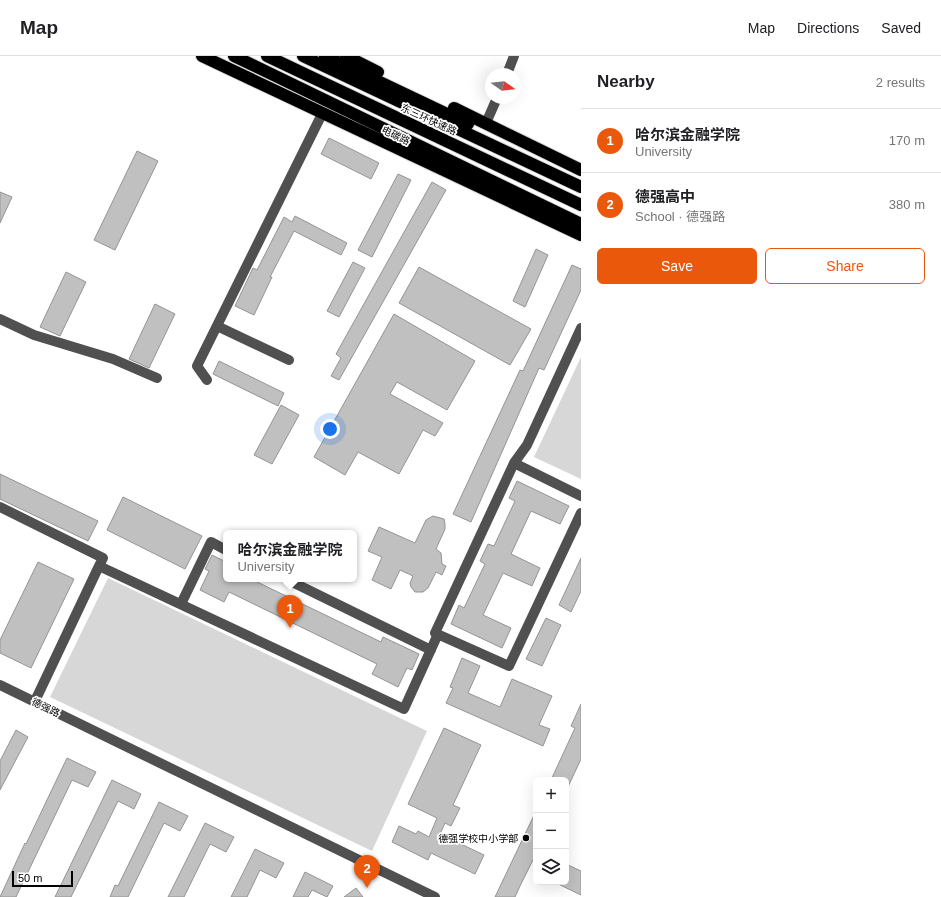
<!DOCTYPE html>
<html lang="en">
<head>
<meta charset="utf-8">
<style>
	body { margin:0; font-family:Helvetica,"Noto Sans SC",sans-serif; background:#f6f6f6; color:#202124 }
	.controls { position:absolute; right:12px; bottom:12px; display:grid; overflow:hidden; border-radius:6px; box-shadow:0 4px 16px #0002 }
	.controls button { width:36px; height:36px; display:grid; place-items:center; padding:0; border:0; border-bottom:1px solid #e0e0e0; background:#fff; color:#202124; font:20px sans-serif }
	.compass { position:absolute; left:485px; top:12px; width:36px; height:36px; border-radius:50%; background:#fff; box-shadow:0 4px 16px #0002; rotate:104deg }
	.scale { position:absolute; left:12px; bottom:10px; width:61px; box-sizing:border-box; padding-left:4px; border:2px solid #000; border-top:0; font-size:11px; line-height:14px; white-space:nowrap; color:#000; -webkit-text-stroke:3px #fff; paint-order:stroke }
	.you { position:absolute; left:330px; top:373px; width:14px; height:14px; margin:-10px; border:3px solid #fff; border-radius:50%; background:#1a73e8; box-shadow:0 0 0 6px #1a73e833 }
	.badge { display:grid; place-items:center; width:26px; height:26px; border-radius:50%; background:#ea580c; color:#fff; font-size:13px; font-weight:700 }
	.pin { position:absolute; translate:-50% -33px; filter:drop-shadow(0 1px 2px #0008) }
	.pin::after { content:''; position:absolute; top:21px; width:14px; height:12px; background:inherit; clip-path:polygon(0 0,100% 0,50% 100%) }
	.popup { position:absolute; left:223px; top:474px; width:134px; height:52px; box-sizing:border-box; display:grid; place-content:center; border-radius:6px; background:#fff; filter:drop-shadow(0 1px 3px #0005); font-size:13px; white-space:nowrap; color:#757577 }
	.popup b { font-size:15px; color:#202124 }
	.popup::after { content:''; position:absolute; left:50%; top:100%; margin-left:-8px; border:8px solid transparent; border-top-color:#fff }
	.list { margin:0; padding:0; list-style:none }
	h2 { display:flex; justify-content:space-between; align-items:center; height:52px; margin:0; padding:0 16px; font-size:17px }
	h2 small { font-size:13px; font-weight:400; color:#757577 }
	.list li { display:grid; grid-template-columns:26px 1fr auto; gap:12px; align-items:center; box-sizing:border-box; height:64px; padding:0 16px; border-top:1px solid #e0e0e0 }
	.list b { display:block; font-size:15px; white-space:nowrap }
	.list p { margin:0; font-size:13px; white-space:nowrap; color:#757577 }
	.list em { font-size:13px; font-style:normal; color:#757577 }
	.actions { display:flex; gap:8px; padding:12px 16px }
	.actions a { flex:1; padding:9px 0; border:1px solid #ea580c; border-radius:6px; text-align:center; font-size:14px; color:#ea580c }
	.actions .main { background:#ea580c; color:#fff }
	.icon { flex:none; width:22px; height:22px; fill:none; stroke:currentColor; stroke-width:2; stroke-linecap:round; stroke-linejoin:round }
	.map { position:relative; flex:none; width:581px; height:841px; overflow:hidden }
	header { display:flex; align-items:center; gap:24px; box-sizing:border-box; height:56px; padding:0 20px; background:#fff; border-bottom:1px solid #e0e0e0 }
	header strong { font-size:19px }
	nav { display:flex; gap:22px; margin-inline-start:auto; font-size:14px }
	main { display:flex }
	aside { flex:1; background:#fff }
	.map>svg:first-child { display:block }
</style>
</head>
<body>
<header>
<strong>Map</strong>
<nav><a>Map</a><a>Directions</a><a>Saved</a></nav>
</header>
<main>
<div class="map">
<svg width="581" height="841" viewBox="0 0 581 841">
	<rect width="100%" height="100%" fill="#fff"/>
	<path fill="#d7d7d7" d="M581 301V423L534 401Z
		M108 522 427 675 372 795 50 641Z"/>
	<path fill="#c0c0c0" stroke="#949494" d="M329 82 379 107 371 123 321 98Z
		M137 95 158 105 115 194 94 184Z
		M398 118 411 124 372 201 358 194Z
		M432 126 446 134 339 324 331 320 341 302 336 298Z
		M0 136 12 141 0 167Z
		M295 160 347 187 341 199 294 175 270 221H272L254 259 235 250 253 212 257 214 284 161 292 166Z
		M536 193 548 199 525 251 513 245Z
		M353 206 365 212 339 261 327 255Z
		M572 209 581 213V234L544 314 539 312 471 466 453 458 520 314 523 315Z
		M419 211 531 273 510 309 399 247Z
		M66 216 86 226 60 280 40 271Z
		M155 248 175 258 149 312 129 303Z
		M394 258 475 305 447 354 397 326 390 338 443 367 435 380 423 374 399 418 358 396 345 419 314 401Z
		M219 305 284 337 278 350 213 318Z
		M281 349 299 359 272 408 254 399Z
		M0 418 98 465 88 485 0 443Z
		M517 425 569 450 560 468 531 455 511 498 540 512 532 530 503 517 483 559 511 572 502 592 451 568 459 549 464 552 485 508 480 505 488 488 494 490 515 445 509 442Z
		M123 441 202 480 185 513 107 474Z
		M433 460 444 463 445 468V473L436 493 441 497 442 508 446 510 442 519 436 516 428 532 423 536H415L411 531 410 527 413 520 400 514 391 533 372 524 382 501 368 495 379 471 415 487 426 464Z
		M212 499 226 506V523H251L381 586 383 581 419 598 412 614 407 612 398 631 372 618 377 608 229 536 224 546 200 534 209 515 205 513Z
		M581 502V535L571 556 559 549Z
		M38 506 74 523 31 612 0 597V584Z
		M546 562 561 569 542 610 526 603Z
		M462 602 480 610 468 637 500 651 512 623 552 640 539 669 550 673 543 690 446 647 453 632 450 631Z
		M581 648V703L566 735V724H551L575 672 571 670Z
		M444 672 481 689 453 749 460 752 451 770 445 767 440 778 484 799 475 818 431 797 428 804 392 786 399 770 416 778 418 775 429 781 437 762 408 748Z
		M16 674 28 681 0 734V705Z
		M67 702 96 716 88 731 72 724 16 841H0L25 787 26 788Z
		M112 724 141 738 134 753 118 745 71 841H55Z
		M159 746 188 760 180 775 164 767 128 841H110L115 829 118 830Z
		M536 755V798L520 830 515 841H495Z
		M205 767 234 781 226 796 210 788 184 841H168Z
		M255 793 284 807 276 822 260 814 247 841H231Z
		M566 808 581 815V839L554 826H566Z
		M305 816 333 830 327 841 312 834 308 841H293Z
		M356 832 363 841H344Z"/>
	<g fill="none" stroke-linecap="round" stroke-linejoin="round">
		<defs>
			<path id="highway" d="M202 0 581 179
				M234 0 581 168
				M267 0 581 149
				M303 0 581 131
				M325 0 468 68
				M346 0 378 16
				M454 52 581 114"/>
		</defs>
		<use href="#highway" stroke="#dbdbdb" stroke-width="14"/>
		<path stroke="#505050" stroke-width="10" d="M507 18 514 0
			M486 67 497 42
			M0 263 34 279 113 303 157 322
			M217 270 289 304
			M581 272 527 389 514 407 435 577 509 610 581 457
			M207 324 197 310 322 58
			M514 407 581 440
			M0 451 103 502 99 510
			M286 523 431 594
			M181 548 211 486 226 494
			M0 629 435 841
			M35 645 99 510 404 653 438 578"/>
		<use href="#highway" stroke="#000" stroke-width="12"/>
	</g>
	<circle fill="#000" stroke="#fff" stroke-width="1.5" cx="526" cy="782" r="4"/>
	<g text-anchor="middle" stroke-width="3.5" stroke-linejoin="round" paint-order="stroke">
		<g font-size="10" fill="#000" stroke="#fff">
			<text transform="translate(429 63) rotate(25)" y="4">东三环快速路</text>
			<text transform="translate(396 79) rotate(25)" y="4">电碳路</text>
			<text transform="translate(46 651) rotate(26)" y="4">德强路</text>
		</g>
		<g font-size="10" fill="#000" stroke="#fff" text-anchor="end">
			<text x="518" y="786">德强学校中小学部</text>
		</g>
	</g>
</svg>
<div class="controls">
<button>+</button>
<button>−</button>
<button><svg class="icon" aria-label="layers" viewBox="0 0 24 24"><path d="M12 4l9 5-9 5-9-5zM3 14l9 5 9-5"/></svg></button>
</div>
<svg class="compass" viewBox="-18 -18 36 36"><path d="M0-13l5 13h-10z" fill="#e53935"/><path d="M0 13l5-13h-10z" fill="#757577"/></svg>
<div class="scale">50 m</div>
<div class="you"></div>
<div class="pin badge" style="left:290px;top:572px">1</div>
<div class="popup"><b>哈尔滨金融学院</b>University</div>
<div class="pin badge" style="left:367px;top:832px">2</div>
</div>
<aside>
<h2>Nearby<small>2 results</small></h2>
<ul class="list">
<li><span class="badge">1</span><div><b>哈尔滨金融学院</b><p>University</p></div><em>170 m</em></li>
<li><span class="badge">2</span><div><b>德强高中</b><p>School · 德强路</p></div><em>380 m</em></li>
</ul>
<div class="actions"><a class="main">Save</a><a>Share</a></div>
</aside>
</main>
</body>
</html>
